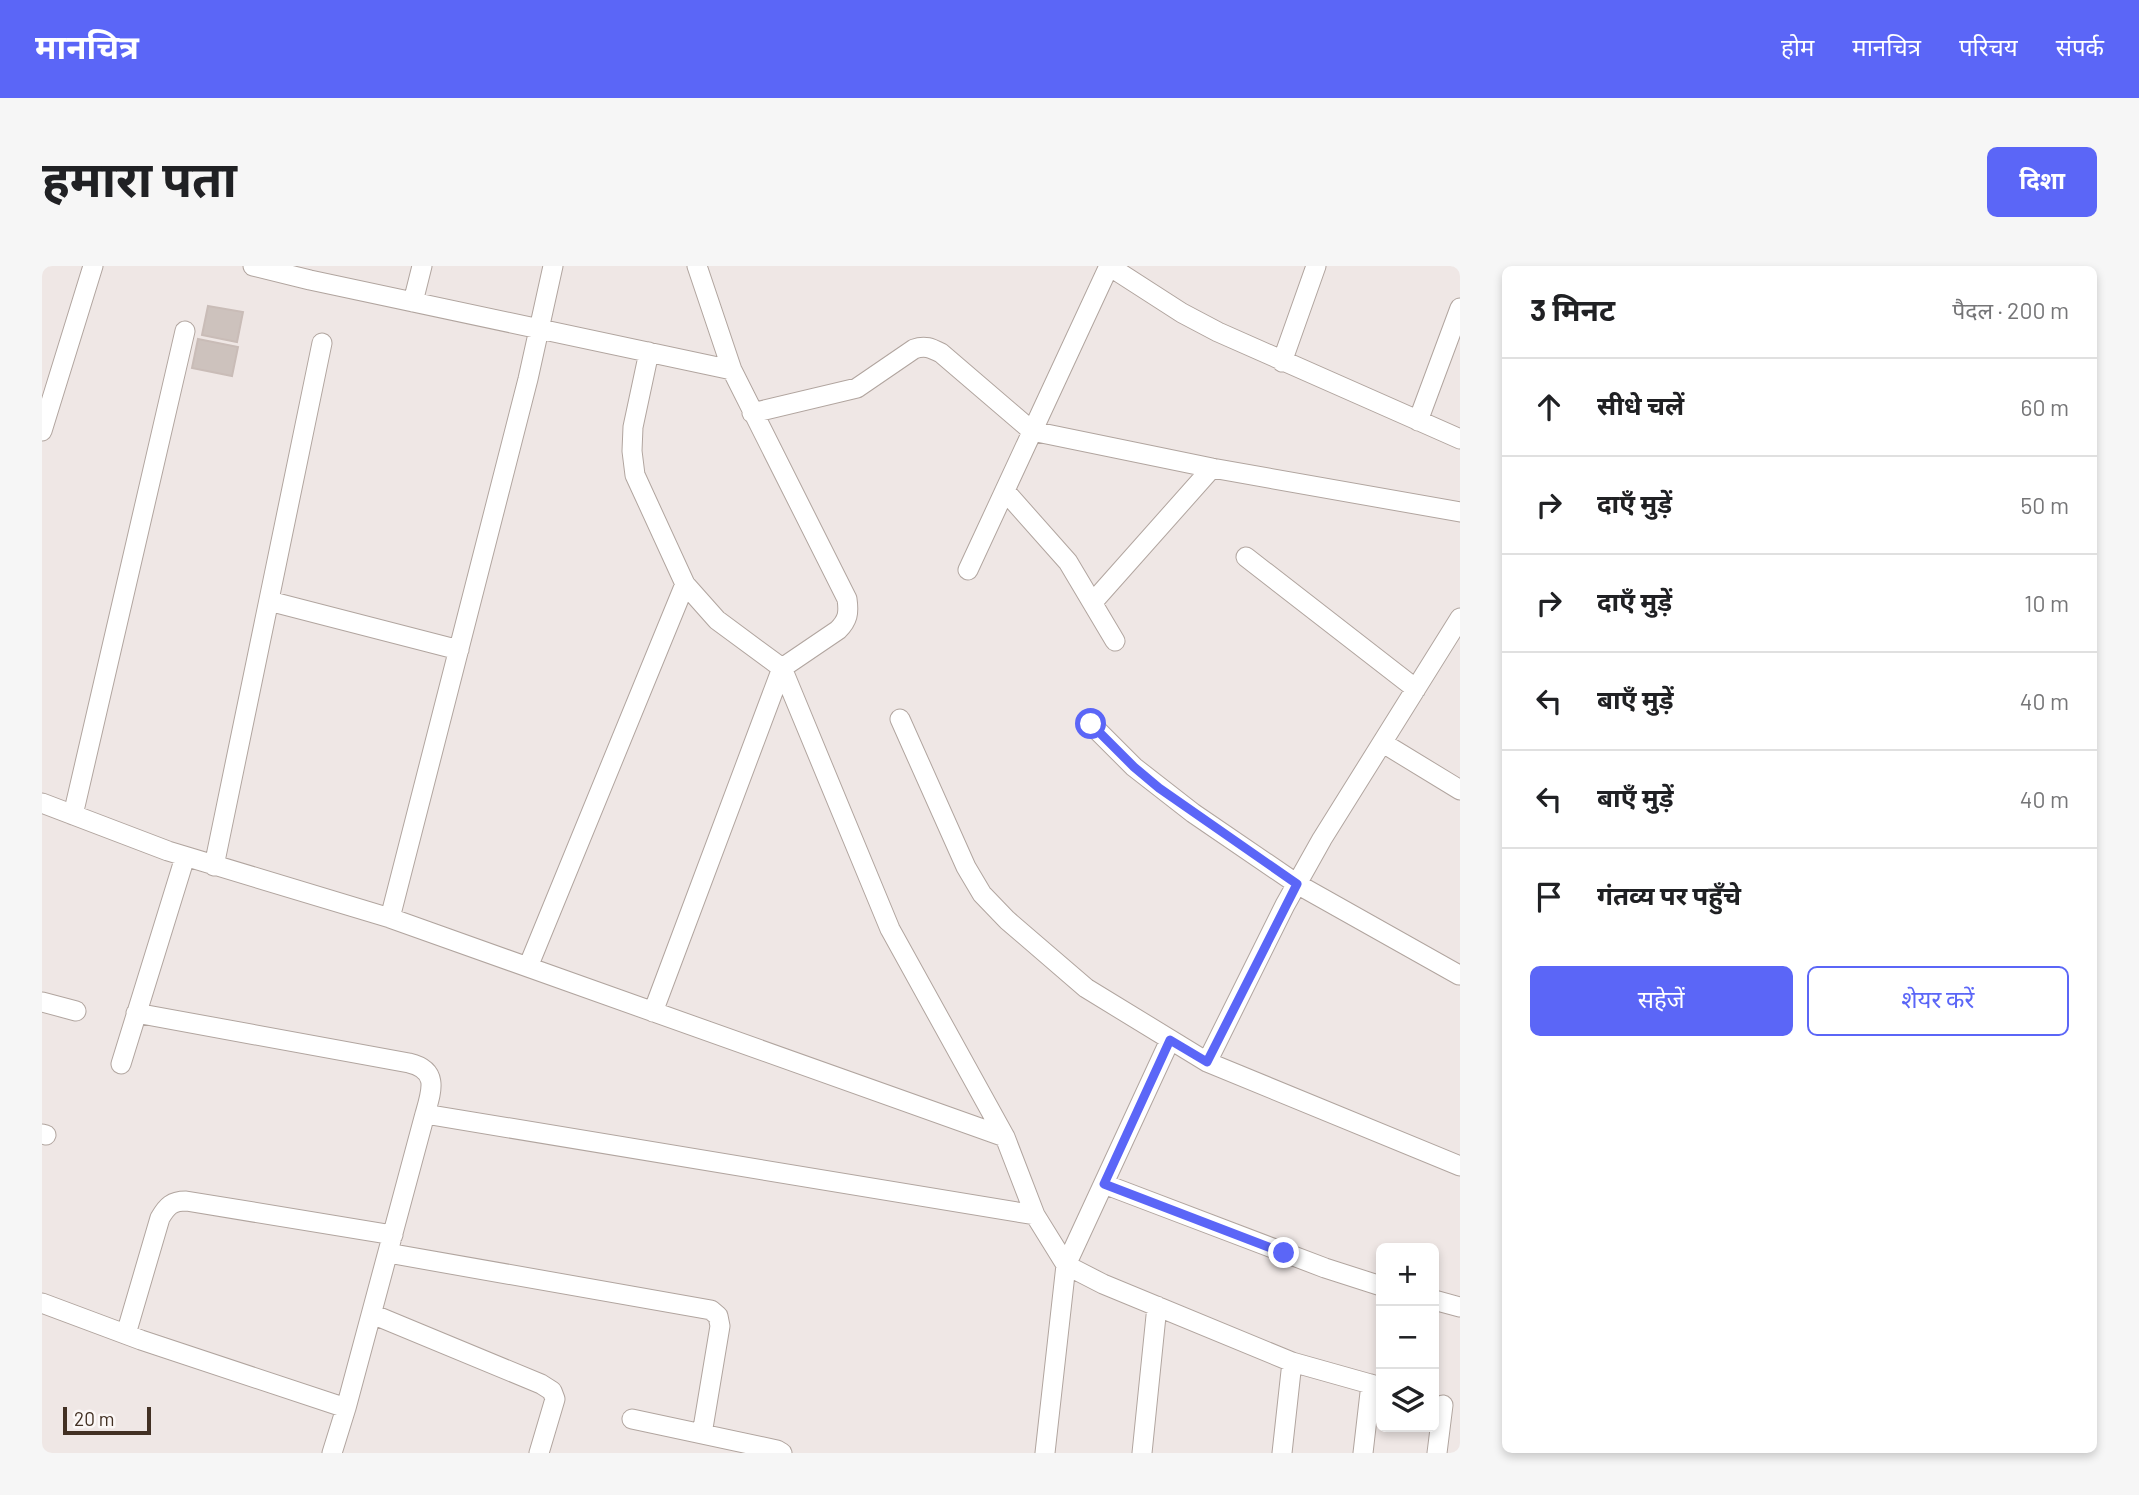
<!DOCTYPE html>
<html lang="hi">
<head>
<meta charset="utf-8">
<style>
	body { margin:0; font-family:Barlow,"Noto Sans Devanagari",sans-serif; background:#f6f6f6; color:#202124 }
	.controls { position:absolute; right:21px; bottom:21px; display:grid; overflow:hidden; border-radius:10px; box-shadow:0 4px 10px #0003 }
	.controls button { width:63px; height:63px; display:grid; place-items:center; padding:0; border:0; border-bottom:2px solid #e0e0e0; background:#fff; color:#202124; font:35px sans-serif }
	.scale { position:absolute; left:21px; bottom:18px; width:88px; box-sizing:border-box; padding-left:7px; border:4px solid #423023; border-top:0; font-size:19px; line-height:24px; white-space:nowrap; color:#423023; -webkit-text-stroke:5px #fbf7f6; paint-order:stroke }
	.stop { position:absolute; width:21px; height:21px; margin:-16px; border:5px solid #5b66f7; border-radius:50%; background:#fff }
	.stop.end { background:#5b66f7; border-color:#fff; box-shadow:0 2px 7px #0008 }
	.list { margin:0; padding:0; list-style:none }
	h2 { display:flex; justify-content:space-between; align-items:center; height:91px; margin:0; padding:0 28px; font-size:30px }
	h2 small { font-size:23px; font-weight:400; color:#757577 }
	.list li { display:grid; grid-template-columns:46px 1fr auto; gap:21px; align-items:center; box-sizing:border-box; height:98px; padding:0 28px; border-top:2px solid #e0e0e0 }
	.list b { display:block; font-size:26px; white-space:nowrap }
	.list em { font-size:23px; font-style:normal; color:#757577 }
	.actions { display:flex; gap:14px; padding:21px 28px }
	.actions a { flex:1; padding:16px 0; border:2px solid #5b66f7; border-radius:10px; text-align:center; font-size:24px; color:#5b66f7 }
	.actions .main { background:#5b66f7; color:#fff }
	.icon { flex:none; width:38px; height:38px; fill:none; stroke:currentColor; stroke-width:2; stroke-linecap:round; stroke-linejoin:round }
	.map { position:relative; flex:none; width:1418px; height:1187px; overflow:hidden; border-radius:10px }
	header { display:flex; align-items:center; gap:42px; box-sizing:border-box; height:98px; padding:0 35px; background:#5b66f7; color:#fff }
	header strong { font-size:33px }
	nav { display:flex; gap:38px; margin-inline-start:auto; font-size:24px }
	.intro { display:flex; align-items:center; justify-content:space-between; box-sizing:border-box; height:168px; padding:0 42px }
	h1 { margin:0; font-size:49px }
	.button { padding:18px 32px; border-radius:10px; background:#5b66f7; color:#fff; font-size:24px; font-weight:700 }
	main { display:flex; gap:42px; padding:0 42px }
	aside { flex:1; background:#fff; border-radius:10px; box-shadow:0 4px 10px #0003 }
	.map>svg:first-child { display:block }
</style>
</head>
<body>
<header>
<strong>मानचित्र</strong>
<nav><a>होम</a><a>मानचित्र</a><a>परिचय</a><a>संपर्क</a></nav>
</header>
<div class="intro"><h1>हमारा पता</h1><a class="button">दिशा</a></div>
<main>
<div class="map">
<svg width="1418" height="1187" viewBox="0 0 1418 1187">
	<rect width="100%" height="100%" fill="#efe7e5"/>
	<path fill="#cdc2bd" stroke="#c9bcb7" stroke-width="2" d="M166 40 201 46 195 76 160 69Z
		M156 73 196 81 190 110 150 102Z"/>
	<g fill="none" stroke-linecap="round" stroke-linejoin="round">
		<defs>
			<path id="minor" d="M211 0 268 14 690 104
				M655 0 690 104 805 333C807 347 806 354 796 364L740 402 848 663 963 871
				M1067 0 1140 47 1176 66 1418 173
				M371 36 380 0
				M607 86 591 161 590 185 593 209 643 318 675 354 740 402 611 746
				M1240 96 1274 0
				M710 147 815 122 872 83C883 79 889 82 899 87L990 165 1170 202 1418 246
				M1376 155 1418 42
				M0 165 51 0
				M963 225 1026 296 1073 375
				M1204 291 1374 423
				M926 304 1067 0
				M227 335 417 384
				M1051 336 1170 202
				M858 453 924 601 940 628 965 654 1044 722 1165 796 1418 900
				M1049 458 1092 501 1151 547 1255 618 1417 709
				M1341 477 1418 524
				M0 537 126 585 348 652 963 871 993 949 1024 999 1061 1018 1250 1096 1240 1187
				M31 549 143 65
				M172 600 280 77
				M348 652 486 113 511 0
				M486 701 643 318
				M0 736 34 745
				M94 747 367 797C397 804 390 824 383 848L304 1142 290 1187
				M1165 796 1243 639 1280 573 1418 352
				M79 798 143 591
				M383 848 993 949
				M0 868 4 869
				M1062 918 1283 1002 1339 1020
				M346 987 669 1044 676 1050 678 1060 660 1168
				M1392 1034 1418 1041
				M0 1037 99 1074 304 1142
				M330 1048 499 1118 510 1125 513 1133 497 1187
				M84 1068 118 952C125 940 130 935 144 935L351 969
				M1250 1096 1339 1121
				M590 1153 735 1184 740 1187
				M1003 1187 1024 999 1128 774
				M1100 1187 1115 1040
				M1321 1187 1329 1118
				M1395 1187 1401 1139"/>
		</defs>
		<use href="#minor" stroke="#b1a59f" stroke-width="21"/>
		<use href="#minor" stroke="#fff" stroke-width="19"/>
	</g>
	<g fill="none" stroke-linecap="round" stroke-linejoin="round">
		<path stroke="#5b66f7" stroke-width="9" d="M1049 458 1092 501 1117 522 1255 618 1165 796 1128 774 1062 918 1242 987"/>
	</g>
</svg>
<div class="controls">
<button>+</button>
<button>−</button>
<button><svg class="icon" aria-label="layers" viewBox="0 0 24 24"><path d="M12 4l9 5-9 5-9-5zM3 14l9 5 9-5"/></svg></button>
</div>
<div class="scale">20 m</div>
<div class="stop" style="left:1049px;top:458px"></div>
<div class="stop end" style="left:1242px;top:987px"></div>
</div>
<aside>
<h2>3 मिनट<small>पैदल · 200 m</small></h2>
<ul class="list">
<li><svg class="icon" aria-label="ahead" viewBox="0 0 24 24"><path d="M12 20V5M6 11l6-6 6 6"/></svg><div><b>सीधे चलें</b></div><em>60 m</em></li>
<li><svg class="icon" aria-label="right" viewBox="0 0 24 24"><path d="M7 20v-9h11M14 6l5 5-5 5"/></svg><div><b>दाएँ मुड़ें</b></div><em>50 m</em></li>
<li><svg class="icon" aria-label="right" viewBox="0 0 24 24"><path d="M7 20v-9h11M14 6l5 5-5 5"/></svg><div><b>दाएँ मुड़ें</b></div><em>10 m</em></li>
<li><svg class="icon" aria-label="left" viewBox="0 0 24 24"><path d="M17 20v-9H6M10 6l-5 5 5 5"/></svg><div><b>बाएँ मुड़ें</b></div><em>40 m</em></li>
<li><svg class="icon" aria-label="left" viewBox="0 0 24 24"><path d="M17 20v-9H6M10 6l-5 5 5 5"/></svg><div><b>बाएँ मुड़ें</b></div><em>40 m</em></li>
<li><svg class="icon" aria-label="arrive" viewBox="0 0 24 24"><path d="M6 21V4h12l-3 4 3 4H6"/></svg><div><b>गंतव्य पर पहुँचे</b></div></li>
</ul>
<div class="actions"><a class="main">सहेजें</a><a>शेयर करें</a></div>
</aside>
</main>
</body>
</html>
